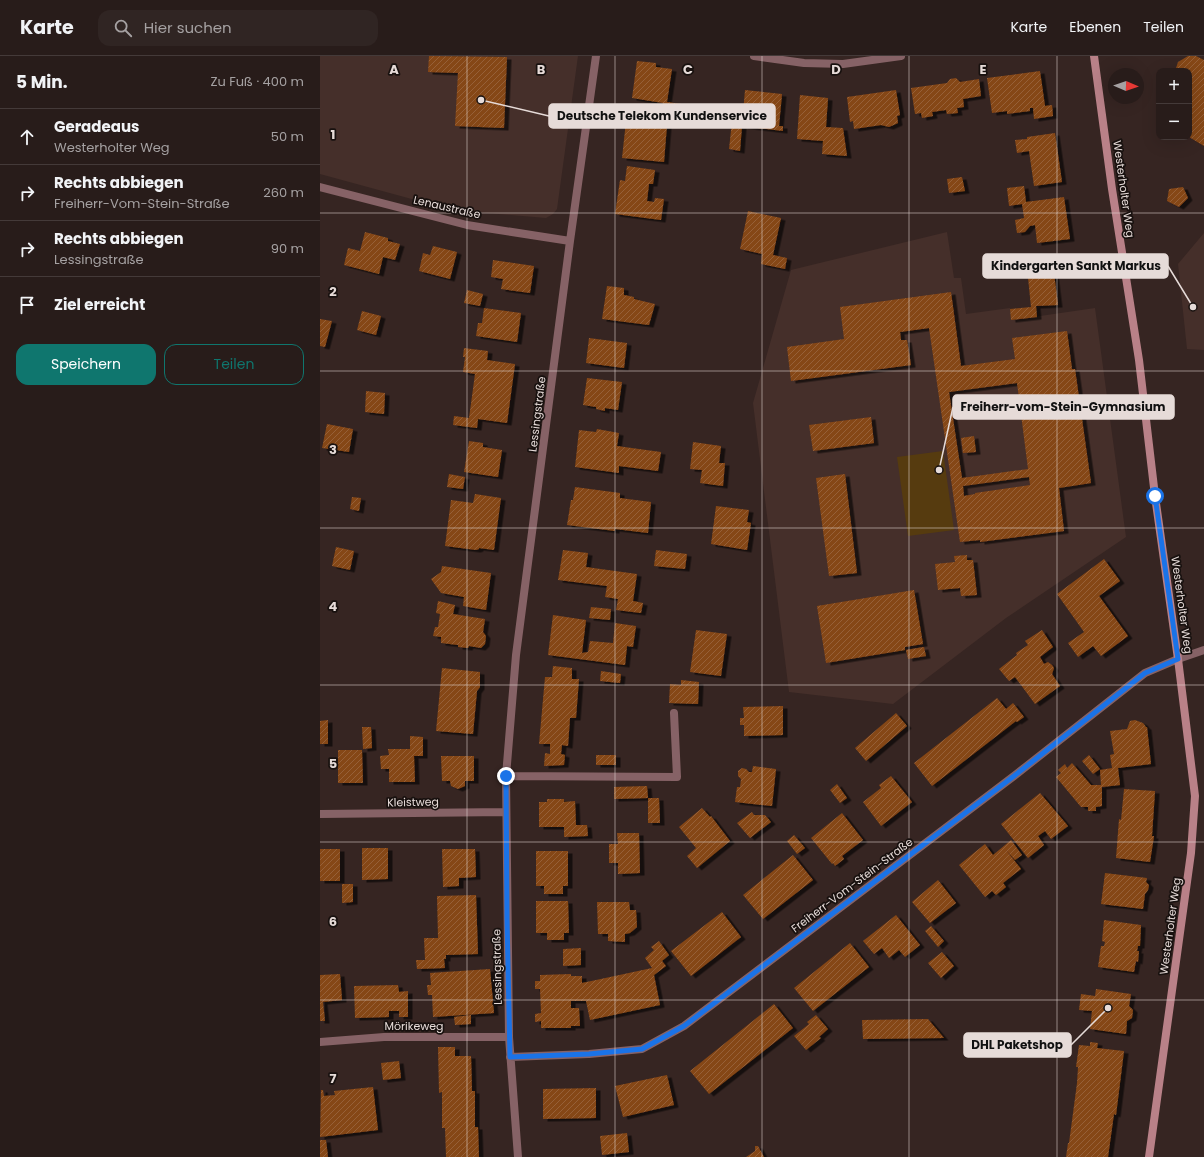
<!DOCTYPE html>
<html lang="de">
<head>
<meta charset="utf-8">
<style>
	body { margin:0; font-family:Poppins,sans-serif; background:#302523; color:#f1f3f6 }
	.controls { position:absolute; right:12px; top:12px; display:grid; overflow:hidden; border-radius:8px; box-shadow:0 4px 16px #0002 }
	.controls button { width:36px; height:36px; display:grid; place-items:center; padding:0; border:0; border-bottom:1px solid #443a39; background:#281c1a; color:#f1f3f6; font:20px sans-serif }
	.compass { position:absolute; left:788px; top:12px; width:36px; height:36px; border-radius:50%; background:#281c1a; box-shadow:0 4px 16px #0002; rotate:92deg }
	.stop { position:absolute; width:12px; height:12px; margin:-9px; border:3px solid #1a73e8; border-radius:50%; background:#fff }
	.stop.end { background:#1a73e8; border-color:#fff; box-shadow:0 1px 4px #0008 }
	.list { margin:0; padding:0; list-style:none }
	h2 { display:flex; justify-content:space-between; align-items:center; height:52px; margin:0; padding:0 16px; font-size:17px }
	h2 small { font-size:13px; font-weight:400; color:#a5a1a2 }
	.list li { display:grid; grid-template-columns:26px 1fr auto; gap:12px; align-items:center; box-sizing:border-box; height:56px; padding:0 16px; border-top:1px solid #443a39 }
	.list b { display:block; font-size:15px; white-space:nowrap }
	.list p { margin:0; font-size:13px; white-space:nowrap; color:#a5a1a2 }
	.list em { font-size:13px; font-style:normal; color:#a5a1a2 }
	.actions { display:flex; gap:8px; padding:12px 16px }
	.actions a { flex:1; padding:9px 0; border:1px solid #0f766e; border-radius:12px; text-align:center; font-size:14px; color:#0f766e }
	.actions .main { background:#0f766e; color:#fff }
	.icon { flex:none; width:22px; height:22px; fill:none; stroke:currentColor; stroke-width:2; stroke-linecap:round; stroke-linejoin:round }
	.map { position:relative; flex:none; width:884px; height:1101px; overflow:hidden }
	header { display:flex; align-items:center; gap:24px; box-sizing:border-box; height:56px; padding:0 20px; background:#281c1a; border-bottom:1px solid #443a39 }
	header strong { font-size:19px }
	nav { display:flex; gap:22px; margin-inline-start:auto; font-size:14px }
	.search { width:280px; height:36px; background:#302523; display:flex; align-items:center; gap:10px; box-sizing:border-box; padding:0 14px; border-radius:12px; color:#a5a1a2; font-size:15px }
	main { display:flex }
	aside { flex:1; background:#281c1a }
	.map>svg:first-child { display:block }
</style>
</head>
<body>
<header>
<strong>Karte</strong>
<div class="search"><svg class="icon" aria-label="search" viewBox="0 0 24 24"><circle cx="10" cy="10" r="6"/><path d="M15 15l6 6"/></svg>Hier suchen</div>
<nav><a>Karte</a><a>Ebenen</a><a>Teilen</a></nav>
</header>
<main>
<aside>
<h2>5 Min.<small>Zu Fuß · 400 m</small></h2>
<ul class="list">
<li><svg class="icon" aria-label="ahead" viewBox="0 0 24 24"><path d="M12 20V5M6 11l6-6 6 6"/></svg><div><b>Geradeaus</b><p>Westerholter Weg</p></div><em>50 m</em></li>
<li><svg class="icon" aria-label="right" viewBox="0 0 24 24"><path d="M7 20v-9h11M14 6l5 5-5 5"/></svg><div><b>Rechts abbiegen</b><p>Freiherr-Vom-Stein-Straße</p></div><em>260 m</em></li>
<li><svg class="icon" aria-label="right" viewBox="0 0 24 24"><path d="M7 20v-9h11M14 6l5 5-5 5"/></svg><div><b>Rechts abbiegen</b><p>Lessingstraße</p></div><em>90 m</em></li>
<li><svg class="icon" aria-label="arrive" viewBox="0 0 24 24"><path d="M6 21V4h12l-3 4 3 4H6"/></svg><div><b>Ziel erreicht</b></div></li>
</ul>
<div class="actions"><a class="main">Speichern</a><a>Teilen</a></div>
</aside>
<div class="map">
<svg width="884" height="1101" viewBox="0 0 884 1101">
	<defs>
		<pattern id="building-hatch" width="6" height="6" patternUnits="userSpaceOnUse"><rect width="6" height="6" fill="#854616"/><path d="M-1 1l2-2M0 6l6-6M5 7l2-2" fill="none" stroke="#966037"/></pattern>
		<filter id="shadow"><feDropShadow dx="4.5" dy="2.5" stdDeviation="0" flood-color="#0009"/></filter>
	</defs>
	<rect width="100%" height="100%" fill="#362522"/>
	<path fill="#452f2a" d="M0 0H258L237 153 233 158 226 162 132 154 0 118Z
		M627 176 634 222H641L646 258 690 252 692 264 775 252 806 481 686 562 573 648 469 636 433 347 471 214Z
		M884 177V294L867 293 858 208Z"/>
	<path fill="#563b0f" d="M623 395 634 474 588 480 577 401Z"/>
	<path fill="url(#building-hatch)" fill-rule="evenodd" filter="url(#shadow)" d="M109 0 187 1 184 72 135 70 138 17 108 16Z
		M868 0H876L884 4V90L869 81V15H855L858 6Z
		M317 5 336 7V11L352 13 347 46 369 49 367 59 341 56 343 47 312 42Z
		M720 15 725 50 732 49 733 60 714 63 713 52H710V55L687 58V55L672 57 667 22Z
		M636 22 640 26 659 23 661 40 643 43 644 51 637 52 638 57 627 58 626 54 612 56 613 60 602 62 601 57 595 58 591 32 627 27 630 23Z
		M425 34 462 38 459 70H463V75L422 70 420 95 409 93 413 56 423 57Z
		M576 34 580 59 577 60 578 67 569 71 561 69 534 73 533 65 530 66 527 41Z
		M480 39 508 42 506 71 523 72 527 100 502 98 503 85 477 83Z
		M306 65 347 69 344 106 302 102Z
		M735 77 742 126 714 130 709 95 697 97 695 84 707 83V81Z
		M307 110 335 114 333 128H329L327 145 334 146 335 142 344 143 341 164 295 158 300 124 305 125Z
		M642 121 645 135 629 137 627 123Z
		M704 130 706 146 744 141 750 183 717 187 715 169 710 170 705 176 697 177 695 164 704 162 702 148 689 150 687 132Z
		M863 131 868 142 859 151 847 145 849 133Z
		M428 155 461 162 453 199 467 202 465 213 441 208 442 198 420 193Z
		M45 176 68 182V185L80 188 75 204 63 201 59 218 24 209 28 192 40 195Z
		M113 190 137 196 130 223 99 215 103 197 110 199Z
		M173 204 214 210 210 237 181 233 183 223 171 221Z
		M733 209 738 249 716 250 717 261 691 264 690 253 711 251 707 212Z
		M287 230 304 232V239L314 241V243L335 248 329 269 282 263Z
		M147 234 163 238 160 250 144 247Z
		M631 236 641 310 695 303 692 282 747 275 752 313H755L771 427 739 432 744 475 660 486V484L640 486 609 272 580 276 581 284H587L591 309 471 325 467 291 524 283 520 251ZM697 327 708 413 642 422 629 336ZM709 421 710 429 655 437V438L644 440 643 430Z
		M164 252 201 257 197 286 156 280 158 267H162Z
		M42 255 61 260 56 279 37 274Z
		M0 263 12 265 5 291 0 290Z
		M269 282 307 287 304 312 266 307Z
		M144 292 168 295 167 304 195 308 187 367 158 363 157 372 133 369 134 360 149 362 155 318 143 316 145 301H143Z
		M267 322 302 326 298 354 285 352V355L276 353V351L263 349Z
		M46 335 65 337 64 358 45 356Z
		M551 361 554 387 493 395 489 369Z
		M7 368 33 373 29 396 2 392Z
		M277 373 299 377 297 390 341 396 338 415 299 410V417L255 411 259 374 276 376Z
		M654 380 656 396 643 397 641 382Z
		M149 385 163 387V391L182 394 178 421 144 416Z
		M373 386 401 390 399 407H405L403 430 380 427 382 414 370 413Z
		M129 418 145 421 143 433 127 431Z
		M525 418 537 517 509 520 496 422Z
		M255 431 300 437V442L331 446 328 477 295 473V475L247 469 251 444H253Z
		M155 438 181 442 174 494 159 492V493L156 494 125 490 131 444 153 447Z
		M32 441 41 442 39 455 30 453Z
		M396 450 429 454 427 466 431 467 427 494 391 488Z
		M16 491 34 495 30 514 12 510Z
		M243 494 268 497 266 511 317 518 313 545 323 547 321 557 296 554 298 543 285 541 287 530 238 524Z
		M336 494 367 498 365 513 334 510Z
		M647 499V504H653L657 539 641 540 640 532 618 534 615 508 635 506 634 500Z
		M784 503 800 525 779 540 808 580 781 600 773 590 758 601 748 587 764 576 737 538Z
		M122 510 171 517 166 554 143 550 144 541 121 537 111 523 121 516Z
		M594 534 603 588 585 591V594L506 607 497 550Z
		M118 545 135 549 133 558 165 563 163 576 166 580 165 588 161 592 149 590 148 592 138 591V589L121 587V581L113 580 115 571H118L120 558 116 557Z
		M271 551 291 553 290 564 269 562Z
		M233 559 266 564 262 597 268 596 270 585 293 587 295 567 316 570 313 591 307 590 305 609 228 599Z
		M376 574 407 578 401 620 370 616Z
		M722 574 733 591 720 601 724 608 728 606 732 609 734 612 732 618 740 630 715 648 695 621 689 625 679 613 697 599 696 597 708 589 705 585Z
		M604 591 606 600 588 603 586 594Z
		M233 610 252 612V623H259L256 662H250L248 690 242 689 241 698 245 699 244 709 224 710 225 697 230 698V688H219L225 621H232Z
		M122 612 160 616V631L157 635 153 678 116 675Z
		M281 615 301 618 300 627 280 625Z
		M361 624 379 626 378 648 349 647 350 628 361 629Z
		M677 642 686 653 693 647 704 661 697 666 696 665 612 730 594 707Z
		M463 650V679L424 680V669H420V662H424L423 651Z
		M576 657 587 670 546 705 535 692Z
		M8 664V688H0V665Z
		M815 664 823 667 826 671H827L831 708 798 712 800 729 782 731V750L776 751V755H768V751H761L736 721 741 717 738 714 745 708 747 712 752 707 771 729H781L780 714 792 712 790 699 794 698 790 675 807 673 810 665Z
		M42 671H51L52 692 43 693Z
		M90 680 103 681V700H94L95 726H69V713H61L60 700 69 699 68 693H90Z
		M18 694H42L43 727H18Z
		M276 699H296V709H276Z
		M769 699 780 713 773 718 762 705Z
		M121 700H154V725H145V730L138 733 131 730 130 725H122Z
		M433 710 456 713 452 750 415 746 417 731H420L421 723 418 720V715L422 712 426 713 429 716H432Z
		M571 720 592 746 561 770 543 746 561 732 559 729Z
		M517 728 527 742 520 747 510 734Z
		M327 730 328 742H339L340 767H328V742L294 743V731Z
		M804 733 835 735 832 780H834L830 806 796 802 799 763 801 764Z
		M720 737 748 770 731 783 725 775 718 780 724 789 708 802 681 768Z
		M227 743H244V746L255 745 256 769H267L268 780 244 781V771H219V746H227Z
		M382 752 390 761 391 760 410 785 377 812 367 800 376 792 359 771Z
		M432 756 434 759H445L451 766 430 782 417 767Z
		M522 757 543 784 522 800 524 803 515 810 513 807 512 808 491 782Z
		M297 777H319L320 817 298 818V807H289V788H298Z
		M474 779 485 792 477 798 467 785Z
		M691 784 702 799 695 804 686 794 701 813 683 827 686 831 676 839 672 835 665 841 639 809 665 788 673 799Z
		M42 792H68V823L42 824Z
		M0 793H20V825H0Z
		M122 793H155L156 821 139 822V830L123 831Z
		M216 795H248V830H243V838H224V830H216Z
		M473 799 493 824 443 863 423 839Z
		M785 817 827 822 826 826 829 829 828 834 825 838 823 853 781 848Z
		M618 824 636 847 610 867 592 846Z
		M22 828H33V846L22 847Z
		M156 839 158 898 126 899V903H124L125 912 97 913 96 904H105L104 882H118L117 840Z
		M216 845H248L249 877H244V884H227V877H216Z
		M277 846H309L310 854H316L317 871 310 877 305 878V886L288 885V878H278Z
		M402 856 421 881 371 920 351 895Z
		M576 859 600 889 585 901 579 894 569 902 562 892 554 898 543 885Z
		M784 864 821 869 820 890H818L817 895H819L818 906 816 905 814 916 778 911 781 890H784L785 886 782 885Z
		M611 870 624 885 618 891 605 875Z
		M339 885 349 899 342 905 346 910 334 919 340 949 270 964 266 945H251V952H259L260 970H251V972H221V965L215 966V958L221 957 220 933H215V925H220V919L251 918V920H262V927L332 912 325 902 334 894 331 891Z
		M530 887 549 911 493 955 474 932Z
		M261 892V909L243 910V893Z
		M622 896 634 910 621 922 608 907Z
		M170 913 174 957 113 961 112 939H108L107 929H111L110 917Z
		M20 918 22 944 3 946 5 965H0V919Z
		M78 929 79 936 88 935V961H79V955H69V961L35 962 34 930Z
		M776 933 811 938 809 950 813 954 812 962 807 965 806 978 770 973 772 955 759 954 761 938 775 940Z
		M454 948 473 972 389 1038 370 1015Z
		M151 959V968L135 969 134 961Z
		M496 959 508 973 499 981 501 982 486 994 474 980 489 968 487 966Z
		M608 963 624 982 543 983 542 964Z
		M770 986 778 987 777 992 804 995 796 1059 794 1058 793 1065 788 1101H746L748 1087H749L757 1027 758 1011H756L759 989 770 990Z
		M118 991H135V1000H151L152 1035H155V1071H158L159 1101H126L125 1072H122V1036L119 1037Z
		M79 1005 81 1022 63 1024 61 1007Z
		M347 1019 354 1049 303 1061 295 1030Z
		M53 1031 58 1074 0 1081 1 1034H3L4 1040 15 1039 14 1035Z
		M276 1032V1062L223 1063V1033Z
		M307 1077 309 1096 282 1099 280 1080Z
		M0 1084H6L8 1101H0Z
		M435 1090H438L444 1101H426L435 1095Z"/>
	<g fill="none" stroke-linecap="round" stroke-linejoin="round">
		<path stroke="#866266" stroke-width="8" d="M434 0 484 7 523 8 581 0
			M0 131 147 169 250 185
			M186 720 357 721 354 657
			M0 758 186 756
			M0 986 64 981H189
			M190 1001 269 998 322 993 364 970 694 720 825 617 858 603 884 594
			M198 1101 189 981 186 720 196 599 250 185 276 0"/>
		<path stroke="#b98188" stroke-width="8" d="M774 0 792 133 819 304 835 440 858 603 875 740 871 797 829 1101"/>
	</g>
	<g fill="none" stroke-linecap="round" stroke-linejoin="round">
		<path stroke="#1a73e8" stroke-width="5" d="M186 720 187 863 190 1001 269 998 322 993 364 970 694 720 825 617 858 603 835 440"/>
	</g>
	<path fill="none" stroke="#e6dbd8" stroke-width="1" stroke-opacity="0.55" d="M147 0V1101M295 0V1101M442 0V1101M589 0V1101M737 0V1101M0 157H884M0 315H884M0 472H884M0 629H884M0 786H884M0 944H884"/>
	<g text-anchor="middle" stroke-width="3.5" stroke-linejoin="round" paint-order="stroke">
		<g font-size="11" fill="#e6dbd8" stroke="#18110f">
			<text transform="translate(804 133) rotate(82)" y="4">Westerholter Weg</text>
			<text transform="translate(127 151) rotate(13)" y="4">Lenaustraße</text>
			<text transform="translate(217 358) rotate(-83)" y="4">Lessingstraße</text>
			<text transform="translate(862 549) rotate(82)" y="4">Westerholter Weg</text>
			<text transform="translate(93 746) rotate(-1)" y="4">Kleistweg</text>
			<text transform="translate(532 829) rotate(-37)" y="4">Freiherr-Vom-Stein-Straße</text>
			<text transform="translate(850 870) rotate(-82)" y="4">Westerholter Weg</text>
			<text transform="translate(177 911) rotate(-91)" y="4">Lessingstraße</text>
			<text x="94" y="974">Mörikeweg</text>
		</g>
	</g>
	<g font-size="13" text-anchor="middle" font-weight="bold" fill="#e6dbd8" stroke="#18110f" stroke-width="3.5" stroke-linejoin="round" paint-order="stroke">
		<text x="74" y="18">A</text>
		<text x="221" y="18">B</text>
		<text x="368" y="18">C</text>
		<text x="516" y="18">D</text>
		<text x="663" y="18">E</text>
		<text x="13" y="83">1</text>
		<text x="13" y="240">2</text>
		<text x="13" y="398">3</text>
		<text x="13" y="555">4</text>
		<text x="13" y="712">5</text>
		<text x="13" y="870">6</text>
		<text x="13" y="1027">7</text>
	</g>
	<path fill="none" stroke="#e6dbd8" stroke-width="1.5" d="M161 44L229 60M873 251L848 210M619 414L633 351M788 952L751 989"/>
	<g fill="#e6dbd8" stroke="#18110f" stroke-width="1.5">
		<circle cx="161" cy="44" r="4"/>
		<circle cx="873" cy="251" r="4"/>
		<circle cx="619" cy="414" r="4"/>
		<circle cx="788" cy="952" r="4"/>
	</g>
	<g fill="#e6dbd8" stroke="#e6dbd8" stroke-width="1.5">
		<rect x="229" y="48" width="226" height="24" rx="4"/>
		<rect x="663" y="198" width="185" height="24" rx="4"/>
		<rect x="633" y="339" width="221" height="24" rx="4"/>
		<rect x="644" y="977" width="107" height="24" rx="4"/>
	</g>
	<g font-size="12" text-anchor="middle" font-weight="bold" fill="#111">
		<text x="342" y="64">Deutsche Telekom Kundenservice</text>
		<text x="756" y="214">Kindergarten Sankt Markus</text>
		<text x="743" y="355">Freiherr-vom-Stein-Gymnasium</text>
		<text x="697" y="993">DHL Paketshop</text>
	</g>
</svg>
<div class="controls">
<button>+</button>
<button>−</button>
</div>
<svg class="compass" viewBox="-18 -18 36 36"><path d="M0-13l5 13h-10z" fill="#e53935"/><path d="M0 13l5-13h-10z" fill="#a5a1a2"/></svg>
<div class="stop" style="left:835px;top:440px"></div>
<div class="stop end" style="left:186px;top:720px"></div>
</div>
</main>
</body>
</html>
